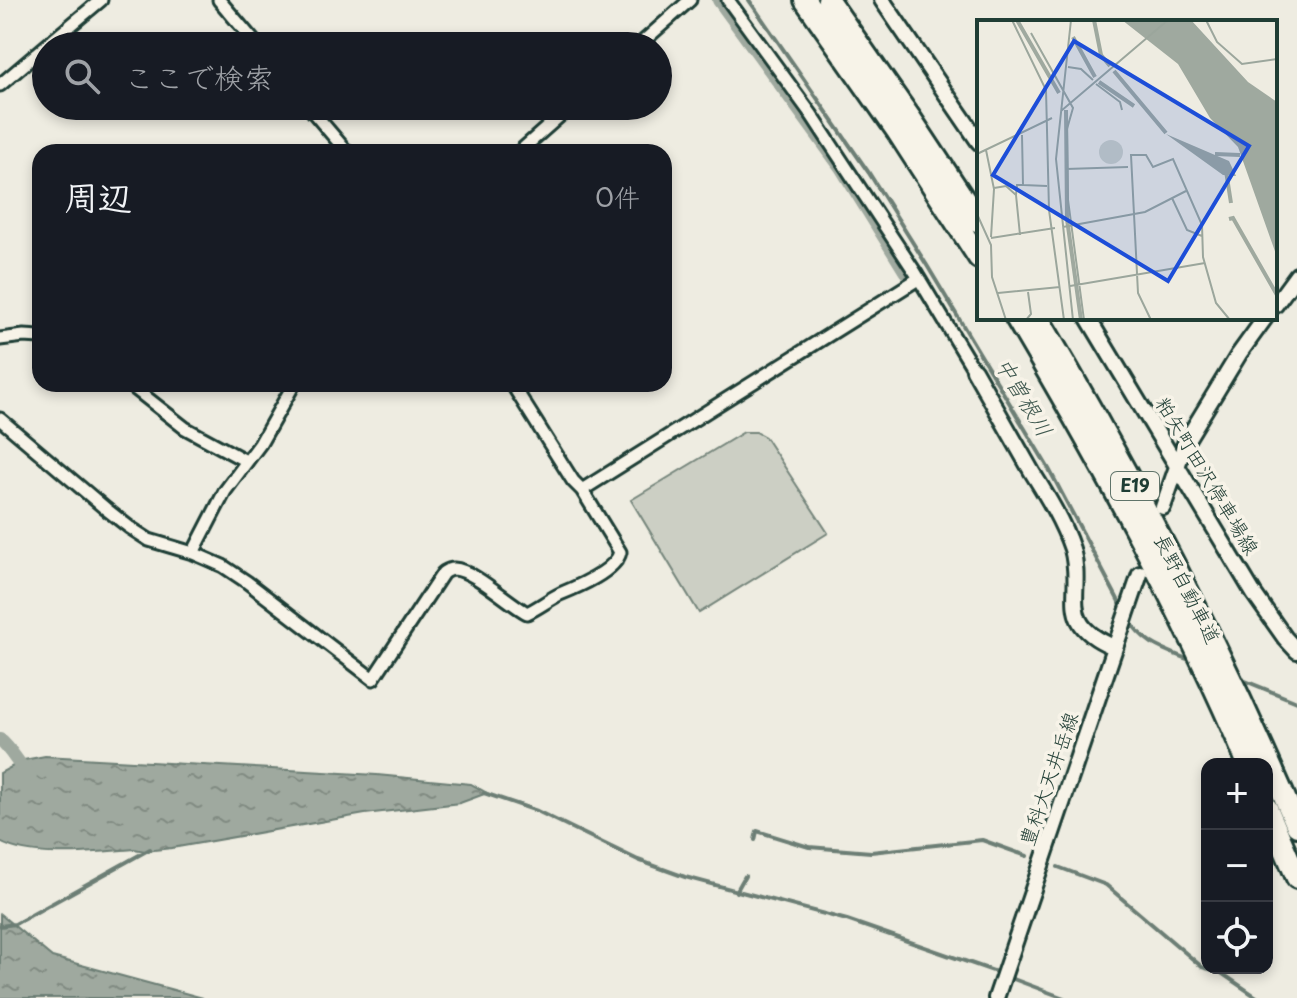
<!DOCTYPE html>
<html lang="ja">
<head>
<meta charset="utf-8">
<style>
	body { margin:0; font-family:"Playpen Sans","Klee One",sans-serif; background:#20242c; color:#f1f3f6 }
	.controls { position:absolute; right:24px; bottom:24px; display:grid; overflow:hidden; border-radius:16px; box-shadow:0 4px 12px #0003 }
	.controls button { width:72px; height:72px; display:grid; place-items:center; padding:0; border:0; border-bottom:2px solid #363941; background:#171b24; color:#f1f3f6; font:40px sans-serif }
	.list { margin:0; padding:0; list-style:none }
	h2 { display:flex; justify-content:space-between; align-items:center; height:104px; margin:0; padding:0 32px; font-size:34px }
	h2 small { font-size:26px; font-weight:400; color:#9ea1a6 }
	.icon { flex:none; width:44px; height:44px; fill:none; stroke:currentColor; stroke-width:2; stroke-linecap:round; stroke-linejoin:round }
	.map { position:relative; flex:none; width:1297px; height:998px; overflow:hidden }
	.search { position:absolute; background:#171b24; box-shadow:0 4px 12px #0003; left:32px; top:32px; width:640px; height:88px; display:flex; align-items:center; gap:20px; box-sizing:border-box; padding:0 28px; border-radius:44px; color:#9ea1a6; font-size:30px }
	.panel { position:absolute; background:#171b24; box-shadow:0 4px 12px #0003; left:32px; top:144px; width:640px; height:248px; border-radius:24px }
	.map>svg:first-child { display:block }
</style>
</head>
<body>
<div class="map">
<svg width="1297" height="998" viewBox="0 0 1297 998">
	<defs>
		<pattern id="water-ripples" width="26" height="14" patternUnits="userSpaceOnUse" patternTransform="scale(2)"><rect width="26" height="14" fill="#9fa99f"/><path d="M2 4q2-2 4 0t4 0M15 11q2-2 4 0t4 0" fill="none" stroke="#818b82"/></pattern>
	</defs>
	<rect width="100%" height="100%" fill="#eeece1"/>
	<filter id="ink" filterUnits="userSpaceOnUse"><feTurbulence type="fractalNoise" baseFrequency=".0125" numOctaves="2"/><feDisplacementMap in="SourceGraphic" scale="16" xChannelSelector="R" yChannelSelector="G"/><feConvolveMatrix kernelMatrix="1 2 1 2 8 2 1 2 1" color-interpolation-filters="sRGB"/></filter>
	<g filter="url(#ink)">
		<path fill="#cccfc4" stroke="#76867c" stroke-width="2" d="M744 432H756L765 437 828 533 699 613 631 500Z"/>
		<path fill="url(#water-ripples)" stroke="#6c7e74" stroke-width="2" d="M45 756 377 775 471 784 487 793 460 803 365 814 172 848 145 851 134 849C97 852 32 860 0 842V773L24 760Z
			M0 914 52 957 203 998H0Z"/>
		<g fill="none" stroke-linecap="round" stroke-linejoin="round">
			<path stroke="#6c7e74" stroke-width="4" d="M749 0 869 173 928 267 1049 469 1124 611
				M1128 618C1144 645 1165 650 1192 661
				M1238 678 1297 702
				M484 793 537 811 638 860 685 877 847 920 999 973
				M755 840 757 831 809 847 871 852 982 840 1027 856
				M1058 867 1106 885 1202 967 1220 972 1258 998
				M736 892 745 876
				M0 926 15 924 150 849
				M1008 977 1064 998"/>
			<path stroke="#9fa99f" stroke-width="14" d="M719 0 841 167 906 272
				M0 740C13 751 18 765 30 776"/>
			<defs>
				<path id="street" d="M219 0 258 46
					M728 0 811 114 915 272 974 370
					M46 46 101 0
					M638 46 690 0
					M0 85 46 46
					M308 106 347 152
					M519 152 571 106
					M0 339 24 336 40 337
					M129 384 185 428 246 461
					M0 419 106 509 129 527 149 540 193 553 223 566 247 582 373 679 443 573C448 570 448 569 454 569 474 570 508 603 527 613 538 608 548 600 560 594 577 587 616 571 620 552L582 490 573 481 512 384
					M582 490 918 279
					M193 553 225 491 260 444 294 384"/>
				<path id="secondary" d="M882 0 979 142
					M1275 305 1297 275
					M1088 318 1254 594 1285 638 1297 651
					M974 370C993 404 1013 438 1032 472 1047 496 1063 522 1072 549 1085 595 1054 622 1114 647
					M1163 507 1186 441 1239 354 1265 318
					M996 998 1140 574"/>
				<path id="highway" d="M805 0 897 131 979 258
					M828 0 911 119 979 222
					M1016 318C1102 463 1182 609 1248 764
					M1038 318C1136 482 1222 651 1297 826
					M1267 808 1297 878"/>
			</defs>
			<use href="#street" stroke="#1f3d34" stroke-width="17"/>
			<use href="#secondary" stroke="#1f3d34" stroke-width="20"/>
			<use href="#highway" stroke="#1f3d34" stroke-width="26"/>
			<use href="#street" stroke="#f7f3e8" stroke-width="11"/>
			<use href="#secondary" stroke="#f7f3e8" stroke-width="14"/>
			<use href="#highway" stroke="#f7f3e8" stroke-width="20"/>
		</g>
	</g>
	<g text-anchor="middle" stroke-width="7" stroke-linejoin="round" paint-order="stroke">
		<rect fill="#f7f3e8" stroke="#60746a" stroke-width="2" x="1111" y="472" width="48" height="28" rx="6"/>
		<g font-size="18" font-weight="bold" fill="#1f3d34">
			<text x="1135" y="492">E19</text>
		</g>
		<g font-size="20" fill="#1f3d34" stroke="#f7f3e8">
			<text transform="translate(1207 476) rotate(59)" y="7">粕矢町田沢停車場線</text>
			<text transform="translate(1187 589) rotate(63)" y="7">長野自動車道</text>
			<text transform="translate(1049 779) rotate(-71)" y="7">豊科大天井岳線</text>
		</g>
		<g font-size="22" font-style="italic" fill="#3f584f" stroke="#f7f3e8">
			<text transform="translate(1024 397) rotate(59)" y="8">中曽根川</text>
		</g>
	</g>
	<g transform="translate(977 20)">
		<rect width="300" height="300" fill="#eeece1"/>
		<path d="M122 132a12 12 0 1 1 24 0a12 12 0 1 1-24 0Z" fill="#cccfc4"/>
		<path d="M145 0H214L271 62 300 82V237L261 127 233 98 201 44ZM189 114 252 141 259 156 246 155Z" fill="#9fa99f"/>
		<path fill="none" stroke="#9fa99f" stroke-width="4" d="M40 0 82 73M117 0 124 35 133 46M96 17 118 57M137 51 189 113M122 62 157 86M89 90 90 199 104 300M238 134 263 135M249 151 254 183M252 199 256 198 300 275"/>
		<path fill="none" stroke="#9ba69c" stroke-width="2" d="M35 0 69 70 72 190 87 300M94 0 79 139 96 300M229 0 240 22 265 44 300 39M54 13 96 88 90 109 91 180 107 300M91 47 104 49 116 60M119 64 143 82 145 90M84 91 191 0M9 130 17 169 14 217M0 134 75 98M89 149 151 147M46 165 70 166M17 168 29 166 39 175M195 178 210 210 225 216M0 194 14 225 15 257 29 300M86 207 168 192 209 171M43 215 39 175 40 165H46L45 115M14 218 78 208M93 266 228 243M21 273 83 267M49 300 54 294 51 272M174 300 161 273 154 135H169L176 147 196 139 225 205 226 237 239 283 253 300"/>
		<path fill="#1d4ed8" fill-opacity="0.15" stroke="#1d4ed8" stroke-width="4" d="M97 21 272 126 191 261 16 155Z"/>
		<rect width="300" height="300" fill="none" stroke="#1f3d34" stroke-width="4"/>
	</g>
</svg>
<div class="controls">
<button>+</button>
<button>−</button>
<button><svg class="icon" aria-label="locate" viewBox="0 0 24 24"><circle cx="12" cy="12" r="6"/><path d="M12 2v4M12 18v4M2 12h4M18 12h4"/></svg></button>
</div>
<div class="search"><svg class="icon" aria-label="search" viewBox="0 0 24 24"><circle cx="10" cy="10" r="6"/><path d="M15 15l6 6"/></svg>ここで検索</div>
<section class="panel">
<h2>周辺<small>0件</small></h2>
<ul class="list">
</ul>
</section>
</div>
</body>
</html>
